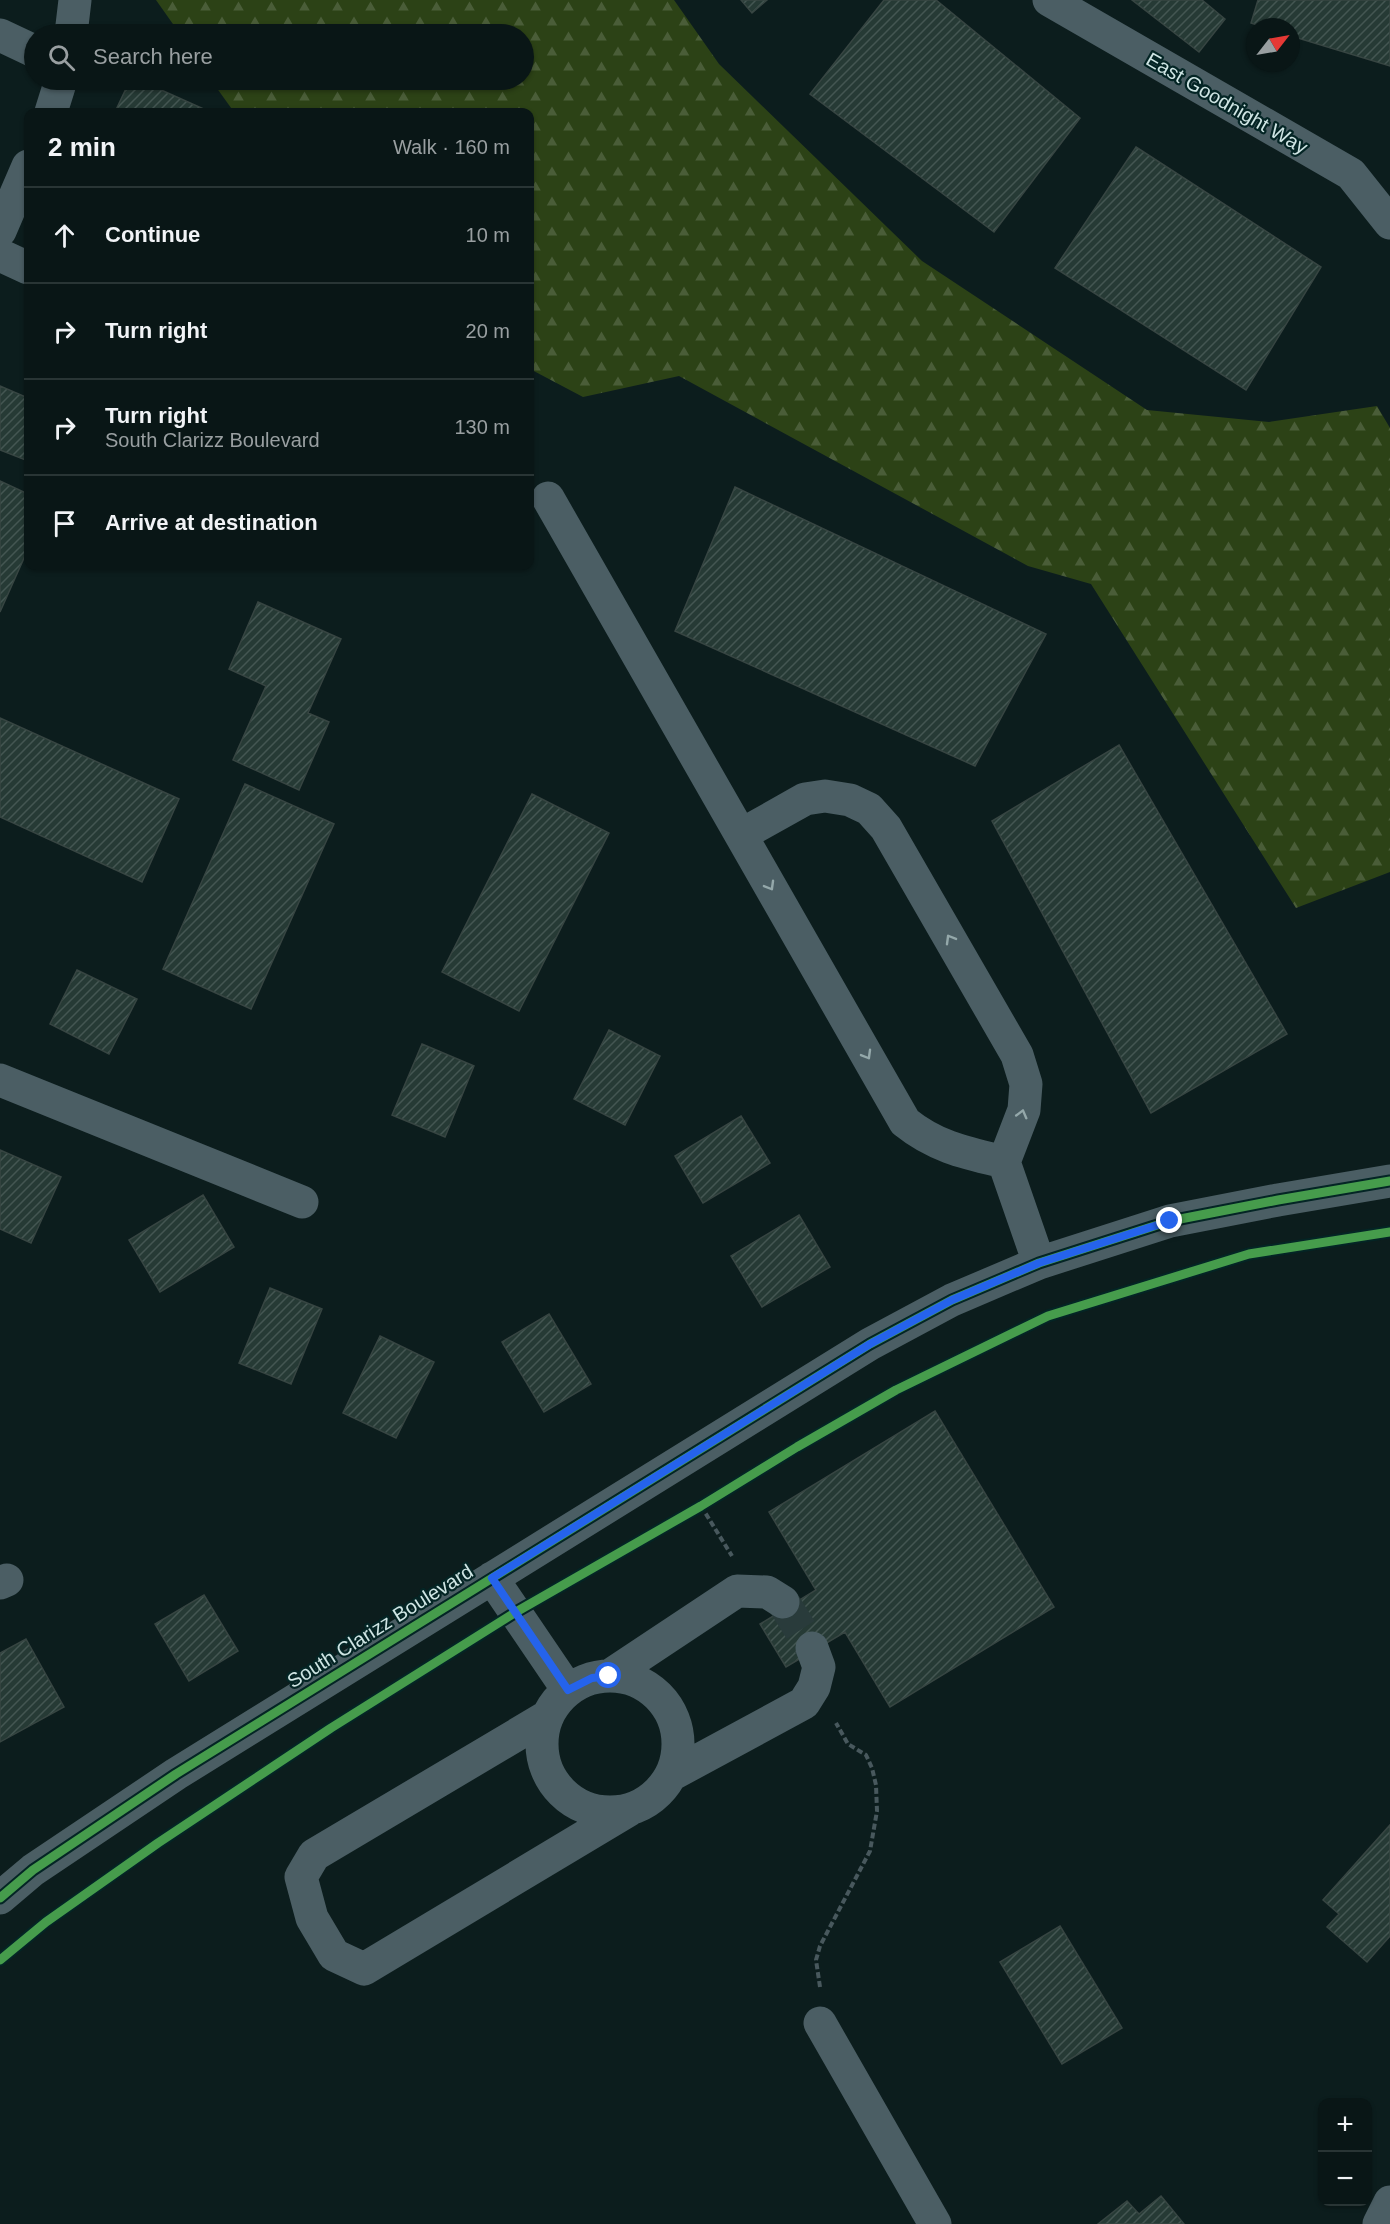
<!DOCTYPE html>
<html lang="en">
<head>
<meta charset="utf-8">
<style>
	body { margin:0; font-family:Arial,sans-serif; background:#172323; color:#f1f3f6 }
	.controls { position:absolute; right:18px; bottom:18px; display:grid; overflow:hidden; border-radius:12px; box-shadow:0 2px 4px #0004 }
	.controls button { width:54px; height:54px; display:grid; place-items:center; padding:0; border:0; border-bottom:2px solid #293535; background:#091616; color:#f1f3f6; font:30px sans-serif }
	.compass { position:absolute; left:1246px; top:18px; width:54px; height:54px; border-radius:50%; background:#091616; box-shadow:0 2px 4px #0004; rotate:59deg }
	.stop { position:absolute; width:18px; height:18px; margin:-14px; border:4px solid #2563eb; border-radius:50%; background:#fff }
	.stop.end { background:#2563eb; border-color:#fff; box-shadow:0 2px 6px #0008 }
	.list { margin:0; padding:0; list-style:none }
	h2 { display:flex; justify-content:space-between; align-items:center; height:78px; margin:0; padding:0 24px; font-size:26px }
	h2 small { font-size:20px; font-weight:400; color:#999fa1 }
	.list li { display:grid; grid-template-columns:39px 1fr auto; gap:18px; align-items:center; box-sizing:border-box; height:96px; padding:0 24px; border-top:2px solid #293535 }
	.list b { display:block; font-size:22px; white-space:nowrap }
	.list p { margin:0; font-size:20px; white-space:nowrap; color:#999fa1 }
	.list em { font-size:20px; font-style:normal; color:#999fa1 }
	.icon { flex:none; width:33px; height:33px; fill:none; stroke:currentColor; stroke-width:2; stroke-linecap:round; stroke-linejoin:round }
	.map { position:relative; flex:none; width:1390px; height:2224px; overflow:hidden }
	.search { position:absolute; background:#091616; box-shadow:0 2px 4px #0004; left:24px; top:24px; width:510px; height:66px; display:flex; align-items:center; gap:15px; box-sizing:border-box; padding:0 21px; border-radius:33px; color:#999fa1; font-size:22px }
	.panel { position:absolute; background:#091616; box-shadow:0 2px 4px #0004; left:24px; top:108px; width:510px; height:462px; border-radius:12px }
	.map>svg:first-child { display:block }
</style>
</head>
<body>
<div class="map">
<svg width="1390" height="2224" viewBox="0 0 1390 2224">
	<defs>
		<pattern id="forest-firs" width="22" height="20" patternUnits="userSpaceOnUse" patternTransform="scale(1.5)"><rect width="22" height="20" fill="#2c4216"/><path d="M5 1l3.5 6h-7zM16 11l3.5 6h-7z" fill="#4a5d38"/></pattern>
		<pattern id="building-hatch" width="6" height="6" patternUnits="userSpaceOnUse" patternTransform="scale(1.5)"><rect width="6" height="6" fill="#263a35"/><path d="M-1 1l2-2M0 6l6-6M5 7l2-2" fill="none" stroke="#445652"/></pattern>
	</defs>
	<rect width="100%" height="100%" fill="#0c1d1d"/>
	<path fill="url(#forest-firs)" d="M156 0H674L719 64 922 261 1147 410 1269 422 1377 406 1390 428V872L1296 908 1091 584 1028 566 679 376 583 397 530 369V112H234L211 80H524V34H180Z"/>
	<path fill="url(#building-hatch)" stroke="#374542" stroke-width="1.5" d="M741 0H767L752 13Z
		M884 0H936L1080 118 994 232 810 94Z
		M1132 0H1202L1225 19 1199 52Z
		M1258 0H1390V66L1291 36V27H1263L1251 23Z
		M130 80H139L206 110 204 112H115Z
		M1136 147 1321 267 1246 390 1055 268Z
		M0 386 28 398V461L0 450Z
		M0 481 28 494V549L0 612Z
		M735 487 1046 634 975 766 675 631Z
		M258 602 341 639 308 713 329 722 299 790 233 760 266 686 229 669Z
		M0 718 179 799 142 882 0 817Z
		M1119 745 1287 1034 1151 1113 992 821Z
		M245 784 334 824 251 1009 163 969Z
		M532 794 609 833 519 1011 442 972Z
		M77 970 137 999 109 1054 50 1024Z
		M609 1030 660 1056 625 1125 574 1099Z
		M422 1044 474 1066 445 1137 392 1115Z
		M741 1116 770 1163 703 1203 675 1156Z
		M0 1150 61 1177 31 1243 0 1229Z
		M203 1195 234 1247 160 1292 129 1240Z
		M799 1215 830 1267 762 1307 731 1256Z
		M270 1288 322 1309 291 1384 239 1363Z
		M549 1314 591 1384 544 1412 502 1342Z
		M380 1336 434 1362 396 1438 343 1413Z
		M935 1411 1054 1607 890 1707 845 1632 786 1667 760 1624 816 1590 769 1512Z
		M204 1595 238 1651 189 1681 155 1624Z
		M26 1639 64 1707 0 1742V1653Z
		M1390 1825V1936L1367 1962 1327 1927 1339 1914 1323 1900Z
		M1060 1926 1122 2028 1062 2064 1000 1962Z
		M1161 2196 1184 2224H1098L1127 2201 1139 2214Z"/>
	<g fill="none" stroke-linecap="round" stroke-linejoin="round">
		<path stroke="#293b3b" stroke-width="33" stroke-dasharray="33 16" stroke-linecap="butt" d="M783 1602 812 1648"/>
		<path stroke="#48585d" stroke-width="4" stroke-dasharray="6 3" stroke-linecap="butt" d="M701 1506 732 1556
			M820 1987 816 1960 820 1946 870 1851 877 1811 876 1785 872 1768 866 1755 848 1744 836 1723"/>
		<path stroke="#4b5e64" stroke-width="33" d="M1049 0 1351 174 1390 223
			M71 34 75 0
			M0 35 34 51
			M51 112 61 80
			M0 231 28 166
			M0 255 28 268
			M548 498 905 1122C936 1147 966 1153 1004 1162L1024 1110 1026 1084 1017 1055 886 828 869 809 850 800 825 796 805 799 741 835
			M0 1080 302 1202
			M1004 1162 1039 1263
			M492 1578 568 1690
			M0 1583 7 1580
			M609 1676 737 1591 767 1592 783 1602
			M542 1744a68 68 0 1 1 136 0a68 68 0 1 1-136 0Z
			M548 1716 314 1855 301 1877 312 1918 334 1955 364 1969 629 1810
			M671 1775 804 1703 814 1687 819 1667 812 1648
			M0 1898 33 1870 176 1774 870 1344 952 1300 1039 1263 1170 1221 1278 1200 1390 1181
			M820 2023 935 2224
			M1379 2224 1390 2202"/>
		<defs>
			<path id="cycleway" d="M0 1898 33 1870 176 1774 870 1344 952 1300 1039 1263 1170 1221 1278 1200 1390 1181
				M0 1960 46 1922 158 1843 331 1728 516 1612 701 1506 797 1447 896 1390 1048 1316 1249 1254 1390 1232"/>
		</defs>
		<use href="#cycleway" stroke="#042525" stroke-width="13"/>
		<use href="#cycleway" stroke="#469c4c" stroke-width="9"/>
	</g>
	<defs><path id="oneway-chevron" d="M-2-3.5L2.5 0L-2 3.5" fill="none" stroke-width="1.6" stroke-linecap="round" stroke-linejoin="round" transform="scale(1.5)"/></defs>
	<g stroke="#94a8aa">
		<use href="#oneway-chevron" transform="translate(770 886) rotate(60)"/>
		<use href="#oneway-chevron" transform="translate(950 939) rotate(-120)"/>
		<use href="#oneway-chevron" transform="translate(867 1055) rotate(60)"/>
		<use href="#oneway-chevron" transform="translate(1022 1114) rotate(-75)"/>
	</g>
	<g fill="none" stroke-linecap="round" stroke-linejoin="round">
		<path stroke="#2563eb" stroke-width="8" d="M609 1676 592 1678 568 1690 492 1578 870 1344 952 1300 1039 1263 1170 1221"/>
	</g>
	<g text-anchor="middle" stroke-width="4.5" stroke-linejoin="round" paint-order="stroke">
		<g font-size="20" fill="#cfe5e4" stroke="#042525">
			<text transform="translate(1227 103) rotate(30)" y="7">East Goodnight Way</text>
			<text transform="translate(380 1626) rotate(-32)" y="7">South Clarizz Boulevard</text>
		</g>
	</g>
</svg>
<div class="controls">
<button>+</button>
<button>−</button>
</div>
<svg class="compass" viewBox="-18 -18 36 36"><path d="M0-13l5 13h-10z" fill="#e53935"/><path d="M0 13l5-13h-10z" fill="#999fa1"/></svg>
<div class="stop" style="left:609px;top:1676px"></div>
<div class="stop end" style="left:1170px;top:1221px"></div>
<div class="search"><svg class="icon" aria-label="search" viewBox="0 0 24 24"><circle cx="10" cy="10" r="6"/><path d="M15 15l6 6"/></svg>Search here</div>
<section class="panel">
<h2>2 min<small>Walk · 160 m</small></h2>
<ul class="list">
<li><svg class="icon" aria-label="ahead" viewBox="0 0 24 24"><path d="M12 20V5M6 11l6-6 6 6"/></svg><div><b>Continue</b></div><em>10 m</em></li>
<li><svg class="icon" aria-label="right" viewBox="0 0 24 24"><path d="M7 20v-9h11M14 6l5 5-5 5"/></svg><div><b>Turn right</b></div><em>20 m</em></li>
<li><svg class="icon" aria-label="right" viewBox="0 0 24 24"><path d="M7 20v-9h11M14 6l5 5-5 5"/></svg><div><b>Turn right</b><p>South Clarizz Boulevard</p></div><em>130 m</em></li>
<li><svg class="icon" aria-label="arrive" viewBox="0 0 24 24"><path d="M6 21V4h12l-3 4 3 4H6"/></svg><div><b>Arrive at destination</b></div></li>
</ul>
</section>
</div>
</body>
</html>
